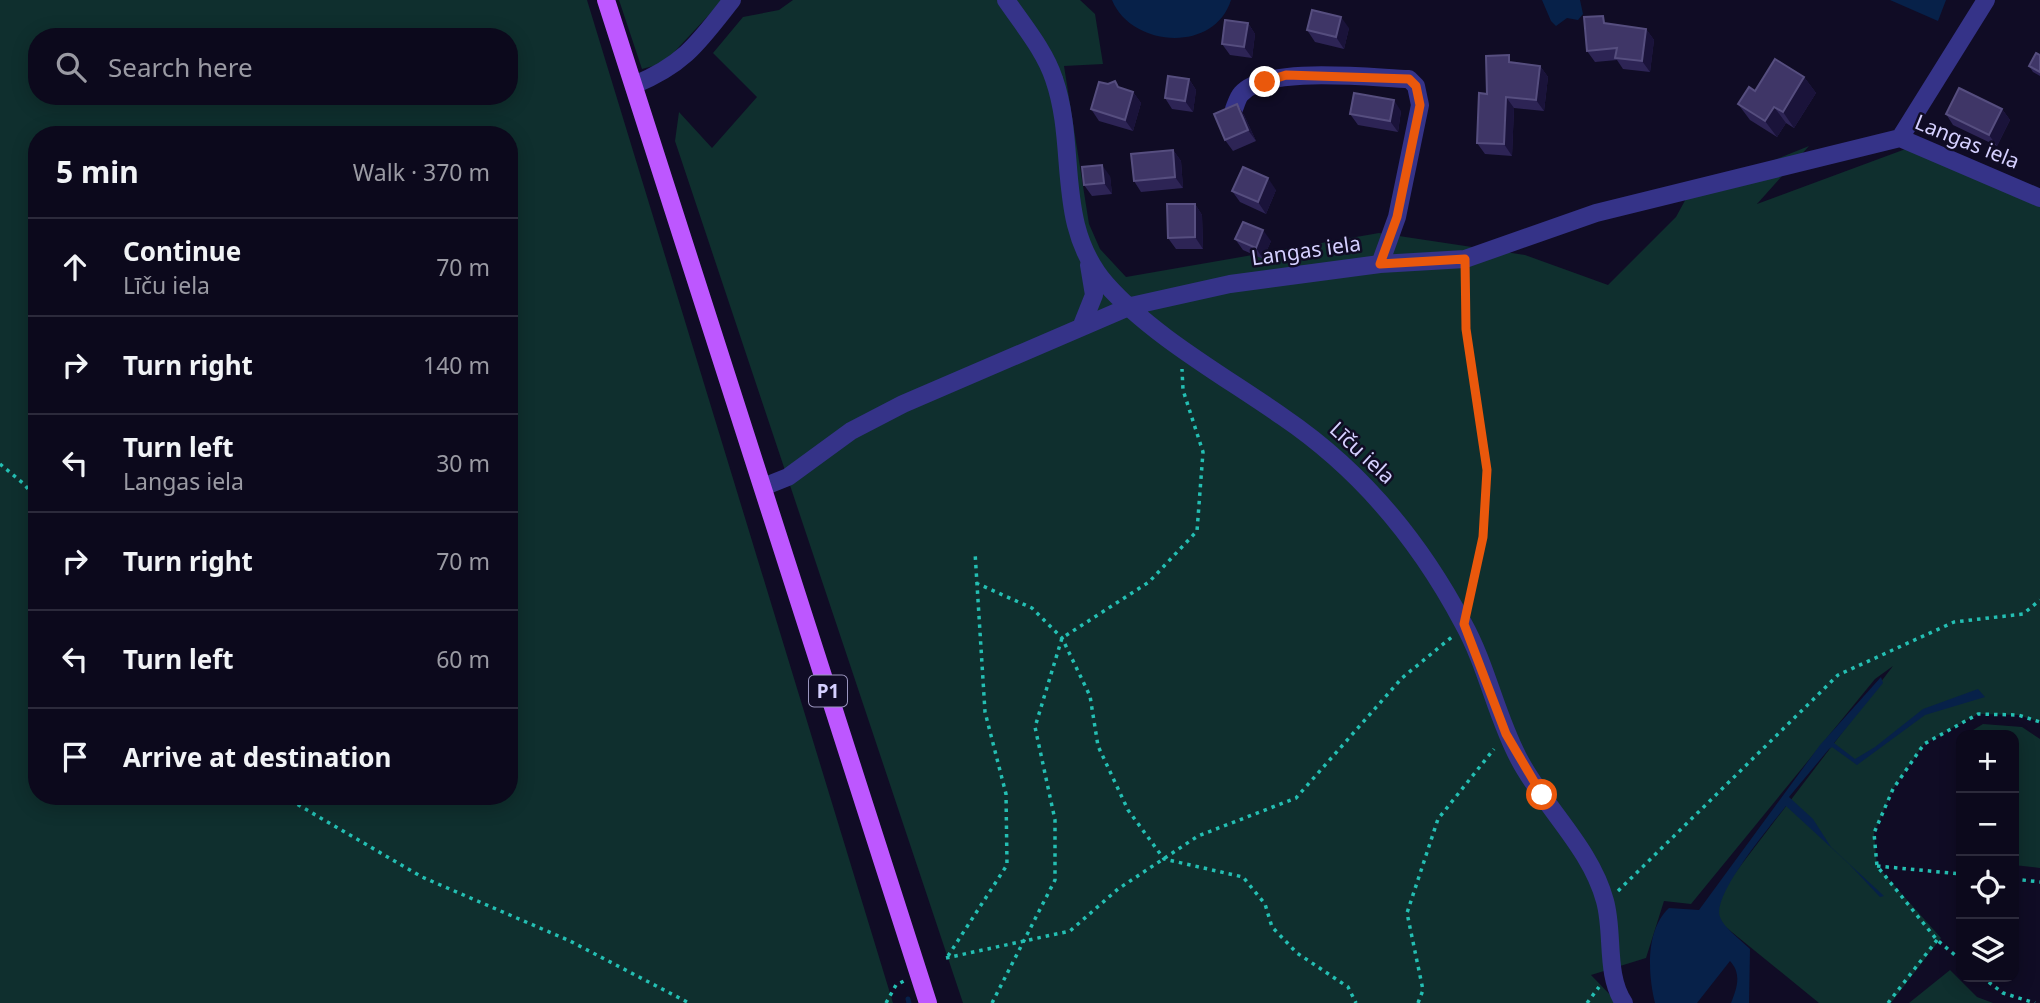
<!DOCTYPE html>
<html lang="en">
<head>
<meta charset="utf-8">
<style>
	body { margin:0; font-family:"Noto Sans",sans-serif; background:#151225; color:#f1f3f6 }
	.controls { position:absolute; right:21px; bottom:21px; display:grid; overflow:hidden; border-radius:14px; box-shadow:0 4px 18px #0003 }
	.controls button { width:63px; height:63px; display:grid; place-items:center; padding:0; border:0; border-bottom:2px solid #2c2a3b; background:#0c091c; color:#f1f3f6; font:35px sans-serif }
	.stop { position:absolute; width:21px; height:21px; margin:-16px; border:5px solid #ea580c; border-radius:50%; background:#fff }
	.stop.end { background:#ea580c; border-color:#fff; box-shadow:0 2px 7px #0008 }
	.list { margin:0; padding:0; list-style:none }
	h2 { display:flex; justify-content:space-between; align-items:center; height:91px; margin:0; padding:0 28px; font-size:30px }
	h2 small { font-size:23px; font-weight:400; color:#9a9aa3 }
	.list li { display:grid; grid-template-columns:46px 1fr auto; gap:21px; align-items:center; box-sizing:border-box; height:98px; padding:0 28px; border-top:2px solid #2c2a3b }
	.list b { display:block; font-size:26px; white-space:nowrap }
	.list p { margin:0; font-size:23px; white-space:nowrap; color:#9a9aa3 }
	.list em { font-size:23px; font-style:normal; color:#9a9aa3 }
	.icon { flex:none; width:38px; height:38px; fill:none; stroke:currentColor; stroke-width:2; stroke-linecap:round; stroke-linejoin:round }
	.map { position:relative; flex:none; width:2040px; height:1003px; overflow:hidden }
	.search { position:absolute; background:#0c091c; box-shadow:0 4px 18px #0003; left:28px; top:28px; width:490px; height:77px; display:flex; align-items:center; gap:18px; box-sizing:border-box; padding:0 24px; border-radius:28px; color:#9a9aa3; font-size:26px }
	.panel { position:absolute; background:#0c091c; box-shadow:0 4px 18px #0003; left:28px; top:126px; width:490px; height:679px; border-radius:28px }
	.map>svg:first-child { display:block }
</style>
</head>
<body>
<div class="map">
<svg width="2040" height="1003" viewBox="0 0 2040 1003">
	<rect width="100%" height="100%" fill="#100c25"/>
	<path fill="#0f2f2e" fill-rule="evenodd" d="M0 0H587L893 1003H0ZM37 37H509V96H37ZM37 135H509V796H37Z
		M619 0H721V2L664 63 642 69Z
		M793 0H1080L1095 14 1103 64 1064 66 1089 224 1100 249 1126 277 1379 233 1525 255 1608 285 1676 217 1688 195 1809 146 1757 204 1911 147 2040 206V722L2018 715 1978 714 1924 744 1893 789 1874 833 1877 866 1941 938 1891 1003H1819L1706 911 1893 666 1875 679 1691 904 1664 901 1646 958 1591 975 1618 1003H963L675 141 679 112 712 148 757 97 713 53 743 17 779 10Z
		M1983 724 2022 727 2040 739V868L2014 865V735H1965Z
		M1950 970 1977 997 1993 1003H1909Z"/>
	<path fill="#072149" d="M1112 0H1231C1214 54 1131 47 1112 0Z
		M1542 0H1580L1583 14 1578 20 1567 18 1556 26 1551 21Z
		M1890 0H1946L1938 21Z
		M1881 677 1883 683 1834 743 1855 759 1875 747 1923 709 1978 689 1985 697 1925 715 1857 765 1832 747 1829 749 1789 797 1813 819 1831 847 1884 896 1880 897 1849 864 1786 806C1771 825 1711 896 1720 917 1724 928 1741 940 1750 949L1749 1003H1731C1737 988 1742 974 1730 961L1697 1003H1655C1648 975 1645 930 1669 908L1699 910 1820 745Z"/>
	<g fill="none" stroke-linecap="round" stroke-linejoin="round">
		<path stroke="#072149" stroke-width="5" d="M908 999 909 1003"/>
		<path stroke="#24bfb3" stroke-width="3.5" stroke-dasharray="3.5 5" stroke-linecap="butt" d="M1466 274V329L1487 470 1483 537 1470 599
			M0 464 24 484 37 500
			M976 583 1032 608 1062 638 1090 696 1098 746 1128 810 1164 859 1243 877 1265 904 1272 927 1297 953 1348 987 1356 1003
			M283 796 422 877 570 941 689 1003
			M1877 866 1961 874
			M2014 879 2040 882
			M1618 891 1838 675 1954 622 2023 614 2040 600
			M948 956 1007 865 1006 794 985 712 975 552
			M946 958 1070 931 1118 889 1198 836 1296 798 1402 678 1453 636
			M1961 960 1937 940 1877 866 1874 833 1893 789 1924 744 1978 714 2018 715 2040 722
			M1982 977 2003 993 2035 1003
			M886 1003 896 985 904 981
			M992 1003 1055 880V820L1035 727 1062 638 1149 582 1197 531 1203 452 1183 390 1182 369
			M1418 1003 1423 990 1407 913 1438 819 1494 749
			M1587 1003 1599 987
			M1888 1003 1937 940"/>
		<path stroke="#353388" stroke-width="18" d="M1006 0C1023 25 1045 51 1054 79 1078 148 1054 224 1106 284 1152 336 1226 377 1283 417 1361 470 1419 540 1463 623 1487 666 1496 716 1519 759 1544 807 1591 848 1605 901 1614 933 1605 975 1624 1003
			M634 85C685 64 699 42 732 0
			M1234 109C1236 104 1238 97 1241 94 1265 65 1372 78 1409 79L1416 86 1420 105 1397 217 1380 264
			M1900 138 1986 0
			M1082 325 1094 295 1089 265
			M763 487 788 477 851 431 903 404 1131 306 1230 284 1380 264 1465 259 1596 213 1900 138 2040 198"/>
		<path stroke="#bd57ff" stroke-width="18" d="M606 0 928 1003"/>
	</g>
	<path fill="#2d2455" d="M1248 23 1255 34 1252 58 1230 55 1222 44Z
		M1609 24 1646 29 1654 40 1650 72 1623 69 1617 60 1595 62 1587 51Z
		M1349 28 1344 49 1315 42 1307 30Z
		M2040 55V76L2033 72 2029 66Z
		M1514 62 1540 66 1548 77 1544 111 1514 108 1512 156 1485 154 1477 143 1487 94Z
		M1804 77 1816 93 1794 128 1786 123 1777 137 1750 120 1738 104Z
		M1189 79 1196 90 1193 112 1172 109 1165 98Z
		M1115 81 1119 88 1133 92 1141 103 1133 131 1099 121 1091 109 1108 84Z
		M1237 104 1244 115 1256 141 1233 151 1225 140Z
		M2002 109 2010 120 1997 146 1953 125 1946 114Z
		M1401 111 1398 132 1358 125 1350 114Z
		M1173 150 1181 161 1183 188 1141 192 1134 181Z
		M1110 176 1112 194 1092 196 1084 185Z
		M1276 190 1266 214 1240 202 1232 191Z
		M1195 204 1202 215 1203 249H1176L1168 238Z
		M1235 239 1271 241 1263 259 1243 250Z"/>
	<path fill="#1a133a" d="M1341 17 1349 28 1344 49 1336 37Z
		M1248 23 1255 34 1252 58 1244 47Z
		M1646 29 1654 40 1650 72 1642 61Z
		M1540 66 1548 77 1544 111 1536 100Z
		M1804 77 1816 93 1794 128 1783 112Z
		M1189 79 1196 90 1193 112 1185 101Z
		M1133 92 1141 103 1133 131 1125 120Z
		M1506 97 1514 108 1512 156 1504 144Z
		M1394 100 1401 111 1398 132 1390 121Z
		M1237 104 1244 115 1256 141 1248 130Z
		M1774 107 1786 123 1777 137 1765 121Z
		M2002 109 2010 120 1997 146 1989 135Z
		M1173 150 1181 161 1183 188 1175 177Z
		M1102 165 1110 176 1112 194 1104 183Z
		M1268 178 1276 190 1266 214 1258 202Z
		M1195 204 1202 215 1203 249 1195 237Z
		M1263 230 1271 241 1263 259 1256 248Z"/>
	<path fill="#3f3667" stroke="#564e7f" stroke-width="2" d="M1312 10 1341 17 1336 37 1307 30Z
		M1603 16 1604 23 1646 29 1642 61 1615 58 1617 48 1587 51 1584 17Z
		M1225 20 1248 23 1244 47 1222 44Z
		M2036 53 2040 55V72L2029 66Z
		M1509 55V62L1540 66 1536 100 1506 97 1504 144 1477 143 1479 93 1487 94 1486 56Z
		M1775 59 1804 77 1783 112 1774 107 1765 121 1738 104 1749 87 1755 91Z
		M1168 76 1189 79 1185 101 1165 98Z
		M1115 81 1118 87 1133 92 1125 120 1091 109 1099 82 1108 84Z
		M1959 88 2002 109 1989 135 1946 114Z
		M1354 93 1394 100 1390 121 1350 114Z
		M1237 104 1248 130 1225 140 1214 114Z
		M1173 150 1175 177 1134 181 1131 154Z
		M1102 165 1104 183 1084 185 1082 167Z
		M1243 167 1268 178 1258 202 1232 191Z
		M1167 204H1195V237L1168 238Z
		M1243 222 1263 230 1256 248 1235 239Z"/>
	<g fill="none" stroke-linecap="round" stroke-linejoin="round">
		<path stroke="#ea580c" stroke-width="9" d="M1265 82 1286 75 1409 79 1416 86 1420 105 1397 217 1380 264 1465 259 1466 329 1487 470 1483 537 1464 624 1506 734 1542 795"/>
	</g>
	<g text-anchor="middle" stroke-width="5" stroke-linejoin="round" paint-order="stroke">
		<rect fill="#100c25" stroke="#9a95be" stroke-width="2" x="809" y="675.5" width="38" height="31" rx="5"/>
		<g font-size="19" font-weight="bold" fill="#d5d0ff">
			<text x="828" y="698">P1</text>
		</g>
		<g font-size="21" fill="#d5d0ff" stroke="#100c25">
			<text transform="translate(1967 142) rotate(22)" y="7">Langas iela</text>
			<text transform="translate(1306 251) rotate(-8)" y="7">Langas iela</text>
			<text transform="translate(1362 453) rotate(43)" y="7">Līču iela</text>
		</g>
	</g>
</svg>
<div class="controls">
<button>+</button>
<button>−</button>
<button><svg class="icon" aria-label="locate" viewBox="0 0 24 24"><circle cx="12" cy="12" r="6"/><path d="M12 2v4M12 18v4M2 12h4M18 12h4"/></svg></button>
<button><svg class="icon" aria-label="layers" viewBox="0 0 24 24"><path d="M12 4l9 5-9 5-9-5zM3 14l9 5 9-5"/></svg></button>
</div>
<div class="stop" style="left:1542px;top:795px"></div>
<div class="stop end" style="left:1265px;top:82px"></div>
<div class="search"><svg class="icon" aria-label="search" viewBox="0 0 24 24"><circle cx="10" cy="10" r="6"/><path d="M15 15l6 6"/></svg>Search here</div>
<section class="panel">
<h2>5 min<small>Walk · 370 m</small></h2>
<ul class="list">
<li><svg class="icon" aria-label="ahead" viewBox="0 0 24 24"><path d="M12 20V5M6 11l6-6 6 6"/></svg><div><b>Continue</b><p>Līču iela</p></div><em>70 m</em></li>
<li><svg class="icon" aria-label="right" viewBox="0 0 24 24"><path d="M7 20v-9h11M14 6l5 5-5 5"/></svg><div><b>Turn right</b></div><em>140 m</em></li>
<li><svg class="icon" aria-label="left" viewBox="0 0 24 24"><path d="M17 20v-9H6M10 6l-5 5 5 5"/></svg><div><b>Turn left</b><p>Langas iela</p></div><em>30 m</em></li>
<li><svg class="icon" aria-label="right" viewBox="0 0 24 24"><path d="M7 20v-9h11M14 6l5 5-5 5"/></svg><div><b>Turn right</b></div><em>70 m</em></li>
<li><svg class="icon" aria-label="left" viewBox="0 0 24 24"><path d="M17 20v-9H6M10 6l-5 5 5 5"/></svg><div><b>Turn left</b></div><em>60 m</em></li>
<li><svg class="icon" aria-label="arrive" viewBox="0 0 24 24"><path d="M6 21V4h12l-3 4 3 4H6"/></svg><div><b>Arrive at destination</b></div></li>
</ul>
</section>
</div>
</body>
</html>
